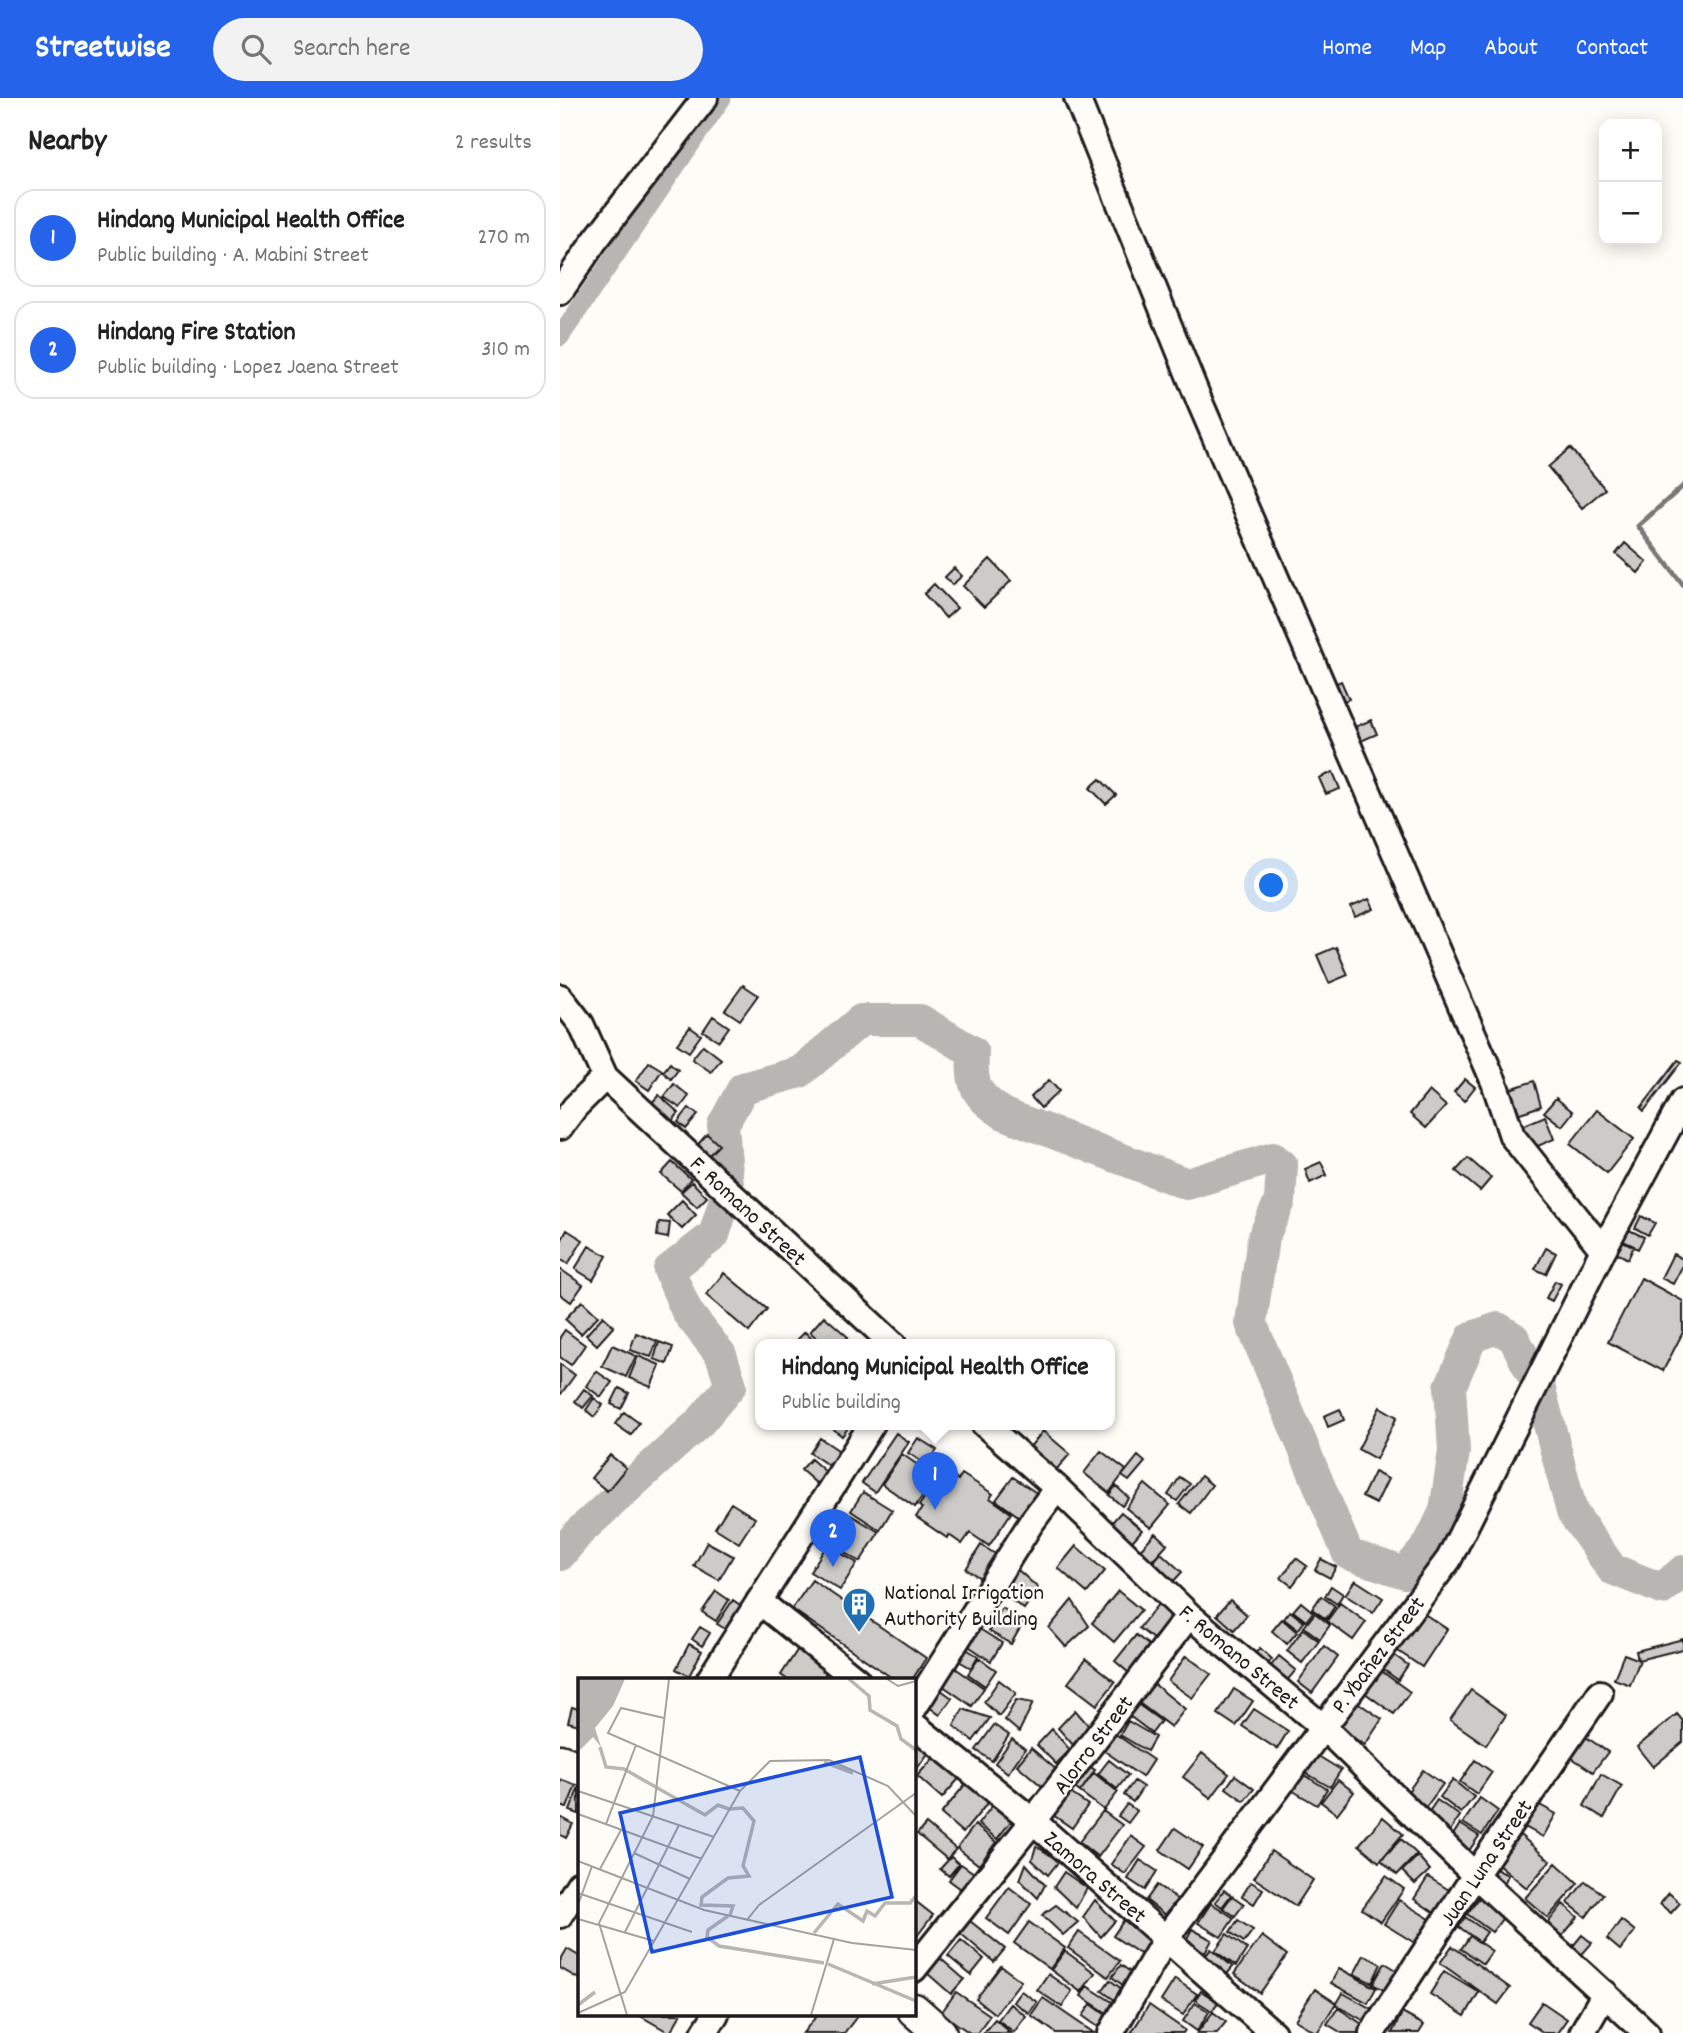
<!DOCTYPE html>
<html lang="en">
<head>
<meta charset="utf-8">
<style>
	body { margin:0; font-family:Dekko,sans-serif; background:#f2f2f2; color:#222 }
	.controls { position:absolute; right:21px; top:21px; display:grid; overflow:hidden; border-radius:14px; box-shadow:0 4px 18px #0003 }
	.controls button { width:63px; height:63px; display:grid; place-items:center; padding:0; border:0; border-bottom:2px solid #e0e0e0; background:#fff; color:#222; font:35px sans-serif }
	.you { position:absolute; left:712px; top:788px; width:24px; height:24px; margin:-18px; border:5px solid #fff; border-radius:50%; background:#1a73e8; box-shadow:0 0 0 10px #1a73e833 }
	.badge { display:grid; place-items:center; width:46px; height:46px; border-radius:50%; background:#2563eb; color:#fff; font-size:23px; font-weight:700 }
	.pin { position:absolute; translate:-50% -58px; filter:drop-shadow(0 2px 4px #0008) }
	.pin::after { content:''; position:absolute; top:37px; width:24px; height:21px; background:inherit; clip-path:polygon(0 0,100% 0,50% 100%) }
	.popup { position:absolute; left:195px; top:1241px; width:360px; height:91px; box-sizing:border-box; display:grid; place-content:center; border-radius:14px; background:#fff; filter:drop-shadow(0 2px 5px #0005); font-size:23px; white-space:nowrap; color:#767676 }
	.popup b { font-size:26px; color:#222 }
	.popup::after { content:''; position:absolute; left:50%; top:100%; margin-left:-14px; border:14px solid transparent; border-top-color:#fff }
	.list { margin:0; padding:0; list-style:none }
	h2 { display:flex; justify-content:space-between; align-items:center; height:91px; margin:0; padding:0 28px; font-size:30px }
	h2 small { font-size:23px; font-weight:400; color:#767676 }
	.list li { display:grid; grid-template-columns:46px 1fr auto; gap:21px; align-items:center; box-sizing:border-box; height:98px; margin:0 14px 14px; padding:0 14px; border:2px solid #e0e0e0; border-radius:21px }
	.list b { display:block; font-size:26px; white-space:nowrap }
	.list p { margin:0; font-size:23px; white-space:nowrap; color:#767676 }
	.list em { font-size:23px; font-style:normal; color:#767676 }
	.icon { flex:none; width:38px; height:38px; fill:none; stroke:currentColor; stroke-width:2; stroke-linecap:round; stroke-linejoin:round }
	.map { position:relative; flex:none; width:1123px; height:1935px; overflow:hidden }
	header { display:flex; align-items:center; gap:42px; box-sizing:border-box; height:98px; padding:0 35px; background:#2563eb; color:#fff }
	header strong { font-size:33px }
	nav { display:flex; gap:38px; margin-inline-start:auto; font-size:24px }
	.search { width:490px; height:63px; background:#f2f2f2; display:flex; align-items:center; gap:18px; box-sizing:border-box; padding:0 24px; border-radius:38px; color:#767676; font-size:26px }
	main { display:flex }
	aside { flex:1; background:#fff }
	.map>svg:first-child { display:block }
</style>
</head>
<body>
<header>
<strong>Streetwise</strong>
<div class="search"><svg class="icon" aria-label="search" viewBox="0 0 24 24"><circle cx="10" cy="10" r="6"/><path d="M15 15l6 6"/></svg>Search here</div>
<nav><a>Home</a><a>Map</a><a>About</a><a>Contact</a></nav>
</header>
<main>
<aside>
<h2>Nearby<small>2 results</small></h2>
<ul class="list">
<li><span class="badge">1</span><div><b>Hindang Municipal Health Office</b><p>Public building · A. Mabini Street</p></div><em>270 m</em></li>
<li><span class="badge">2</span><div><b>Hindang Fire Station</b><p>Public building · Lopez Jaena Street</p></div><em>310 m</em></li>
</ul>
</aside>
<div class="map">
<svg width="1123" height="1935" viewBox="0 0 1123 1935">
	<rect width="100%" height="100%" fill="#fdfcf7"/>
	<filter id="ink" filterUnits="userSpaceOnUse"><feTurbulence type="fractalNoise" baseFrequency=".0143" numOctaves="2"/><feDisplacementMap in="SourceGraphic" scale="14" xChannelSelector="R" yChannelSelector="G"/><feConvolveMatrix kernelMatrix="1 2 1 2 8 2 1 2 1" color-interpolation-filters="sRGB"/></filter>
	<g filter="url(#ink)">
		<g fill="none" stroke-linecap="round" stroke-linejoin="round">
			<path stroke="#797876" stroke-width="5" d="M1123 388 1078 428 1123 487"/>
			<path stroke="#b7b6b2" stroke-width="19" d="M0 239 162 0"/>
			<path stroke="#b7b6b2" stroke-width="32" d="M168 1088 163 1027 183 990 240 974 301 922H360L413 954C411 988 415 997 444 1016L627 1086 713 1060 722 1067 720 1103 703 1140 691 1225 788 1456 845 1475 868 1448 885 1413 894 1353 890 1289 912 1239 938 1230 954 1240 972 1276
				M979 1288 1012 1414 1052 1471 1102 1491 1123 1473
				M0 1457 19 1434 140 1324 171 1287 161 1257 127 1214 109 1172 154 1137 167 1095"/>
		</g>
		<path fill="#cccbc8" stroke="#1c1c1c" stroke-width="2" d="M1010 350 1045 391 1022 410 988 369Z
			M1065 445 1087 464 1078 475 1056 456Z
			M430 461 451 483 424 509 403 488Z
			M394 470 402 478 392 487 385 479Z
			M374 486 397 510 386 520 364 496Z
			M781 583 789 601 773 608 766 590Z
			M811 622 817 636 801 643 795 629Z
			M773 674 780 691 766 696 759 680Z
			M540 681 556 697 546 706 530 690Z
			M809 801 814 811 795 819 791 809Z
			M776 849 788 877 769 885 757 857Z
			M183 887 198 897 180 922 165 912Z
			M153 918 169 929 159 943 143 933Z
			M130 929 141 937 129 954 117 946Z
			M143 947 161 961 151 974 132 961Z
			M1118 962 1122 964 1084 1013 1081 1010Z
			M89 964 102 972 89 992 76 983Z
			M110 965 118 972 111 981 103 974Z
			M905 981 915 989 904 1003 894 994Z
			M489 982 499 993 481 1010 471 999Z
			M974 983 981 1008 954 1017 947 992Z
			M114 986 129 998 120 1010 104 999Z
			M869 993 886 1008 866 1030 850 1016Z
			M99 997 119 1015 108 1028 87 1010Z
			M996 1000 1013 1014 1002 1028 984 1014Z
			M129 1010 138 1017 126 1031 118 1024Z
			M1037 1012 1074 1041 1047 1075 1010 1046Z
			M985 1018 994 1041 971 1051 962 1028Z
			M147 1036 159 1047 146 1060 135 1050Z
			M908 1060 931 1080 920 1093 896 1073Z
			M112 1064 131 1081 121 1093 101 1076Z
			M761 1064 767 1077 750 1085 745 1071Z
			M132 1084 147 1099 137 1109 121 1094Z
			M122 1102 136 1117 122 1131 107 1117Z
			M1081 1118 1095 1125 1088 1137 1075 1130Z
			M99 1124 110 1125 108 1140 97 1138Z
			M7 1132 23 1142 8 1166 0 1161V1145Z
			M1069 1132 1084 1139 1078 1151 1063 1143Z
			M1063 1143 1074 1148 1068 1161 1057 1155Z
			M29 1148 47 1158 33 1182 15 1171Z
			M986 1150 996 1155 986 1176 975 1171Z
			M1113 1156 1123 1161V1167L1113 1186 1101 1180Z
			M0 1171 23 1187 11 1204 0 1196Z
			M164 1175 207 1211 189 1234 146 1197Z
			M1081 1180 1123 1203V1234L1103 1273 1048 1244Z
			M995 1183 1001 1186 992 1203 986 1200Z
			M22 1203 38 1218 21 1236 5 1221Z
			M43 1218 54 1228 37 1247 26 1237Z
			M264 1218 288 1239 282 1246H263L250 1234Z
			M5 1232 25 1247 11 1267 0 1259V1239Z
			M245 1234 257 1246H233Z
			M76 1235 97 1243 91 1259 70 1252Z
			M99 1244 113 1249 107 1266 94 1261Z
			M52 1247 76 1258 66 1279 42 1268Z
			M78 1258 100 1267 91 1289 69 1280Z
			M0 1266 15 1277 1 1296H0Z
			M36 1273 52 1284 41 1299 26 1288Z
			M59 1290 69 1295 61 1311 51 1306Z
			M24 1291 33 1298 23 1310 15 1303Z
			M34 1300 43 1307 34 1319 26 1312Z
			M820 1309 837 1319 816 1361 798 1351Z
			M780 1311 784 1322 768 1329 764 1318Z
			M64 1314 79 1325 71 1337 55 1326Z
			M267 1326H291L282 1338Z
			M483 1333 510 1356 495 1373 469 1350Z
			M336 1335 349 1344 315 1394 302 1385Z
			M260 1340 281 1354 271 1369 250 1355Z
			M358 1340 377 1352 367 1367 348 1355Z
			M541 1353 566 1372 549 1395 524 1375Z
			M342 1356 375 1379 355 1409 322 1386Z
			M50 1357 66 1370 47 1393 31 1380Z
			M578 1358 585 1364 569 1383 562 1378Z
			M251 1361 267 1375 257 1386 241 1372Z
			M814 1374 828 1381 816 1406 802 1399Z
			M379 1376 389 1383 392 1378 398 1382 402 1376 433 1396 430 1400 451 1415 429 1448 410 1435 402 1446 389 1437 387 1440 356 1419 362 1410 359 1408Z
			M641 1378 652 1387 631 1415 619 1406Z
			M453 1379 478 1396 461 1420 436 1402Z
			M620 1379 630 1386 617 1403 608 1397Z
			M585 1386 610 1407 591 1430 566 1410Z
			M556 1388 569 1400 562 1408 549 1397Z
			M303 1394 332 1412 320 1432 291 1413Z
			M171 1405 195 1420 179 1445 155 1430Z
			M286 1414 319 1434 300 1464 268 1445Z
			M561 1414 582 1432 568 1448 547 1430Z
			M595 1435 607 1446 588 1467 576 1456Z
			M147 1444 173 1458 159 1482 134 1468Z
			M267 1447 297 1465 280 1492 250 1474Z
			M421 1447 437 1457 422 1481 406 1471Z
			M516 1448 545 1473 527 1495 498 1470Z
			M601 1455 622 1474 609 1488 588 1470Z
			M736 1460 747 1468 732 1488 721 1480Z
			M761 1461 776 1469 770 1480 755 1472Z
			M457 1471 478 1490 464 1511 444 1497Z
			M252 1482 366 1560 352 1582H335L232 1511Z
			M795 1482 823 1500 813 1515 785 1497Z
			M771 1488 783 1496 777 1506 765 1498Z
			M156 1493 169 1502 156 1523 142 1514Z
			M558 1493 581 1512 554 1544 532 1525Z
			M761 1498 775 1508 766 1521 752 1511Z
			M173 1502 187 1512 172 1535 157 1526Z
			M512 1502 529 1528 506 1549 489 1530Z
			M670 1502 687 1517 674 1532 657 1517Z
			M741 1504 753 1514 746 1523 733 1513Z
			M599 1505 614 1518 593 1541 579 1530Z
			M780 1505 806 1524 793 1542 767 1523Z
			M442 1510 464 1523 451 1546 429 1533Z
			M730 1513 744 1524 738 1532 724 1521Z
			M755 1515 770 1527 760 1541 744 1529Z
			M863 1515 887 1531 862 1569 838 1553Z
			M722 1521 737 1534 727 1546 712 1533Z
			M140 1529 150 1535 142 1548 132 1541Z
			M418 1530 442 1545 431 1563 407 1547Z
			M743 1531 759 1543 742 1565 727 1553Z
			M576 1537 591 1549 569 1575 555 1563Z
			M1123 1541V1551L1078 1562 1076 1553Z
			M129 1546 142 1553 129 1578 116 1571Z
			M764 1548 778 1559 752 1595 738 1584Z
			M700 1550 712 1561 701 1574 688 1563Z
			M238 1551 268 1571 262 1582H228L221 1577Z
			M406 1551 418 1558 411 1570 399 1563Z
			M827 1552 848 1567 838 1582 817 1567Z
			M1064 1556 1080 1562 1070 1587 1054 1581Z
			M626 1558 651 1576 632 1600 608 1583Z
			M719 1558 736 1572 720 1591 703 1578Z
			M419 1560 436 1572 425 1588 408 1576Z
			M526 1561 555 1584 537 1607 508 1585Z
			M388 1565 424 1590 412 1608 376 1583Z
			M817 1570 850 1594 834 1616 801 1592Z
			M439 1582 456 1595 439 1618 424 1604Z
			M594 1586 625 1611 611 1629 579 1605Z
			M377 1589 392 1600 380 1617 365 1606Z
			M674 1591 693 1603 676 1628 658 1616Z
			M911 1592 946 1617 926 1647 890 1622Z
			M456 1602 473 1605 459 1634 445 1622Z
			M794 1602 822 1621 805 1647 776 1629Z
			M576 1605 601 1623 592 1635 568 1617Z
			M12 1609 19 1611V1627L8 1624Z
			M403 1611 430 1620 413 1643 394 1628Z
			M694 1611 728 1633 717 1651 682 1628Z
			M515 1612 529 1628 513 1647 498 1630Z
			M1117 1616 1123 1623V1644L1093 1669 1077 1649Z
			M568 1623 595 1639 587 1653 560 1637Z
			M434 1627 449 1637 432 1663 416 1652Z
			M492 1631 510 1652 496 1666 477 1647Z
			M554 1635 593 1662 582 1679 543 1652Z
			M1020 1635 1048 1654 1033 1674 1006 1656Z
			M452 1641 465 1651 448 1675 435 1665Z
			M354 1643 369 1654 354 1675Z
			M471 1650 498 1673 484 1690 457 1667Z
			M750 1653 781 1672 770 1689 739 1671Z
			M378 1655 403 1676 382 1700 357 1678Z
			M642 1655 669 1676 651 1700 623 1679Z
			M549 1662 568 1677 557 1691 538 1676Z
			M915 1662 932 1674 917 1696 900 1684Z
			M526 1666 535 1672 520 1694 511 1687Z
			M863 1672 883 1686 866 1709 847 1695Z
			M738 1673 767 1691 757 1707 728 1690Z
			M534 1675 558 1694 544 1712 520 1694Z
			M1041 1676 1062 1688 1044 1720 1024 1708Z
			M0 1677 17 1684 7 1710 0 1708Z
			M675 1677 694 1691 684 1703 666 1690Z
			M778 1682 794 1694 777 1716 761 1704Z
			M893 1682 914 1699 901 1715 880 1699Z
			M408 1683 430 1702 403 1735 381 1716Z
			M574 1683 583 1689 573 1704 564 1697Z
			M19 1688V1716L10 1713Z
			M509 1694 528 1707 512 1730 493 1717Z
			M920 1700 938 1713 922 1737 903 1725Z
			M877 1702 900 1718 887 1737 864 1721Z
			M436 1703 455 1718 437 1741 418 1726Z
			M567 1706 577 1713 568 1725 558 1718Z
			M978 1706 996 1716 983 1739 965 1729Z
			M543 1713 562 1727 538 1759 519 1744Z
			M0 1719 13 1726 6 1740 0 1737Z
			M823 1719 843 1736 819 1764 799 1747Z
			M366 1726 396 1751 387 1761 357 1736Z
			M900 1726 919 1738 906 1757 888 1745Z
			M415 1727 436 1744 419 1767 397 1750Z
			M615 1730 643 1749 628 1771 600 1752Z
			M960 1737 990 1763 967 1790 937 1765Z
			M571 1738 586 1749 565 1776 551 1766Z
			M841 1741 857 1756 837 1777 821 1762Z
			M476 1748 499 1763 488 1777 472 1762Z
			M711 1753 753 1782 736 1808 694 1780Z
			M858 1758 870 1772 855 1786 842 1773Z
			M391 1759 399 1766 389 1778 380 1771Z
			M580 1762 597 1773 585 1792 568 1781Z
			M996 1765 1018 1785 988 1820 965 1800Z
			M401 1766 414 1775 401 1791 389 1782Z
			M466 1766 485 1787 478 1800 460 1782Z
			M929 1768 948 1777 944 1786 925 1776Z
			M504 1774 527 1790 516 1810 494 1789Z
			M826 1778 844 1791 821 1824 802 1811Z
			M868 1779 894 1795 879 1818 854 1801Z
			M1025 1783 1043 1796 1026 1819 1008 1805Z
			M691 1784 703 1791 694 1806 682 1798Z
			M597 1787 617 1801 605 1817 586 1802Z
			M449 1789 471 1806 449 1837 426 1820Z
			M664 1792 671 1797 662 1809 655 1804Z
			M1109 1795 1120 1805 1111 1815 1100 1806Z
			M672 1798 684 1806 675 1818 663 1810Z
			M920 1799 945 1817 932 1834 907 1816Z
			M354 1802 373 1817 354 1842Z
			M535 1802 555 1823 541 1839 523 1819Z
			M839 1802 873 1823 858 1847 824 1826Z
			M651 1805 674 1820 661 1839 638 1825Z
			M1003 1806 1018 1819 998 1843 983 1831Z
			M496 1807 518 1824 503 1837 482 1817Z
			M905 1819 927 1834 920 1844 899 1829Z
			M564 1822 598 1846 588 1861 553 1838Z
			M678 1822 693 1832 684 1844 670 1834Z
			M1061 1822 1075 1833 1060 1852 1047 1841Z
			M410 1823 445 1851 434 1864 400 1835Z
			M469 1824 505 1850 490 1871 454 1845Z
			M632 1831 652 1842 645 1855 625 1844Z
			M519 1834 560 1863 548 1879 508 1850Z
			M667 1836 687 1851 676 1868 655 1853Z
			M1022 1837 1032 1845 1017 1862 1008 1854Z
			M702 1838 727 1857 700 1895 674 1876Z
			M910 1838 932 1853 923 1866 901 1851Z
			M401 1842 424 1861 411 1877 388 1858Z
			M892 1848 950 1890 938 1906 880 1865Z
			M7 1851 19 1858V1881L0 1870V1863Z
			M651 1851 673 1869 663 1881 641 1863Z
			M505 1853 535 1875 521 1894 491 1872Z
			M804 1857 821 1866 812 1885 794 1876Z
			M380 1860 404 1881 391 1896 367 1875Z
			M825 1865 843 1876 832 1897 813 1886Z
			M561 1867 577 1879 568 1891 552 1879Z
			M441 1868 461 1883 435 1916 416 1901Z
			M779 1870 816 1890 808 1905 771 1885Z
			M884 1873 919 1894 905 1918 870 1896Z
			M488 1876 512 1893 502 1909 477 1892Z
			M615 1881 637 1896 623 1917 601 1903Z
			M550 1882 567 1895 559 1905 542 1893Z
			M527 1888 557 1907 550 1917 521 1898Z
			M755 1891 776 1905 757 1935 735 1922Z
			M461 1893 477 1904 469 1915 453 1904Z
			M641 1893 658 1904 652 1913 635 1902Z
			M396 1894 430 1917 417 1935H410L381 1915Z
			M783 1895 817 1914 810 1926 776 1907Z
			M483 1900 534 1935H496L471 1917Z
			M982 1904 1007 1921 997 1935H984L968 1924Z
			M635 1905 649 1914 637 1933 623 1923Z
			M450 1906 466 1918 454 1934 438 1922Z
			M531 1906 550 1920 541 1931 523 1918Z
			M589 1907 625 1932 623 1935H571Z
			M778 1910 811 1932 809 1935H782L767 1926Z
			M653 1914 666 1924 657 1935H637Z
			M842 1915 864 1927 859 1935H832Z
			M77 1916H121L110 1935Z
			M258 1916H299L284 1935H243Z
			M435 1921 451 1935H423Z"/>
		<g fill="none" stroke-linecap="round" stroke-linejoin="round">
			<defs>
				<path id="minor" d="M517 0 639 302 934 984 952 1038 1043 1152
					M0 194 34 144 145 0
					M0 899 21 926 45 979 333 1246
					M0 1029 15 1009 45 979
					M424 1326 497 1390 629 1517 762 1628 915 1777 1087 1935
					M199 1503 297 1582
					M149 1582 312 1326
					M354 1610 471 1425 497 1390
					M354 1627 473 1723 713 1935
					M0 1817 19 1786
					M354 1871 473 1723 629 1517
					M144 1935 156 1916
					M551 1935 606 1840 889 1461 1043 1152 1123 1003
					M812 1935 915 1777 1040 1595
					M1022 1935 1045 1895"/>
				<path id="major" d="M0 1663 19 1670
					M354 1912 380 1935"/>
			</defs>
			<use href="#minor" stroke="#1c1c1c" stroke-width="30"/>
			<use href="#major" stroke="#1c1c1c" stroke-width="37"/>
			<use href="#minor" stroke="#fdfcf7" stroke-width="24"/>
			<use href="#major" stroke="#fdfcf7" stroke-width="32"/>
		</g>
	</g>
	<defs>
		<symbol id="building-pin" viewBox="-11 -11 22 30"><path d="M0 17L-7.5 6A9.5 9.5 0 1 1 7.5 6Z" fill="#1f6fb2" stroke="#fdfcf7"/><path d="M-4-6H4V6H1V3H-1V6H-4ZM-2.5-4.3h1.7v1.8h-1.7ZM.8-4.3h1.7v1.8H.8ZM-2.5-1h1.7V.8h-1.7ZM.8-1h1.7V.8H.8Z" fill="#fff"/></symbol>
	</defs>
	<g fill-rule="evenodd">
		<use href="#building-pin" x="280" y="1487" width="38" height="52"/>
	</g>
	<g text-anchor="middle" stroke-width="5" stroke-linejoin="round" paint-order="stroke">
		<g font-size="23" fill="#1c1c1c" stroke="#fdfcf7">
			<text transform="translate(189 1112) rotate(43)" y="8">F. Romano Street</text>
			<text transform="translate(817 1556) rotate(-53)" y="8">P. Ybañez Street</text>
			<text transform="translate(680 1558) rotate(40)" y="8">F. Romano Street</text>
			<text transform="translate(532 1646) rotate(-53)" y="8">Alorro Street</text>
			<text transform="translate(925 1764) rotate(-56)" y="8">Juan Luna Street</text>
			<text transform="translate(536 1778) rotate(41)" y="8">Zamora Street</text>
		</g>
		<g font-size="23" fill="#1c1c1c" stroke="#fdfcf7" text-anchor="start">
			<text x="324" y="1501">National Irrigation<tspan x="324" dy="26">Authority Building</tspan></text>
		</g>
	</g>
	<g transform="translate(18 1580)">
		<rect width="338" height="338" fill="#fdfcf7"/>
		<path d="M0 1H47L35 28 17 50 23 69 15 59 0 74Z" fill="#b7b6b2"/>
		<path fill="none" stroke="#b7b6b2" stroke-width="3.5" d="M271 1 291 18 292 32 319 48 323 61 338 72M22 69 28 89 46 91 127 137 140 127 151 131M246 84 275 95M152 237 155 228 123 227 124 219 150 200 171 198 165 188 176 143 165 130 152 131M150 238 130 252 129 259 141 268 246 285M236 255 260 226 285 243 289 233 297 238 307 225H332L338 218M250 286 338 323M294 306 338 299M0 327 17 314"/>
		<path fill="none" stroke="#a3a29f" stroke-width="2" d="M309 1 320 8 338 3M86 40 43 30 30 55 162 113M0 113 136 159M0 136 124 181M28 146 58 67M56 175 112 201M0 183 126 232 274 265 338 272M22 191 43 152M0 215 114 254M0 227 14 188M0 241 76 263M169 242 181 227 338 115M47 254 101 147M0 335 47 314 162 113 192 83 251 82 310 108 338 138M49 337 21 245 75 138 91 1M233 337 256 261"/>
		<path fill="#1d4ed8" fill-opacity="0.15" stroke="#1d4ed8" stroke-width="3.5" d="M282 79 314 219 74 274 42 135Z"/>
		<rect width="338" height="338" fill="none" stroke="#1c1c1c" stroke-width="3.5"/>
	</g>
</svg>
<div class="controls">
<button>+</button>
<button>−</button>
</div>
<div class="you"></div>
<div class="pin badge" style="left:375px;top:1412px">1</div>
<div class="popup"><b>Hindang Municipal Health Office</b>Public building</div>
<div class="pin badge" style="left:273px;top:1469px">2</div>
</div>
</main>
</body>
</html>
